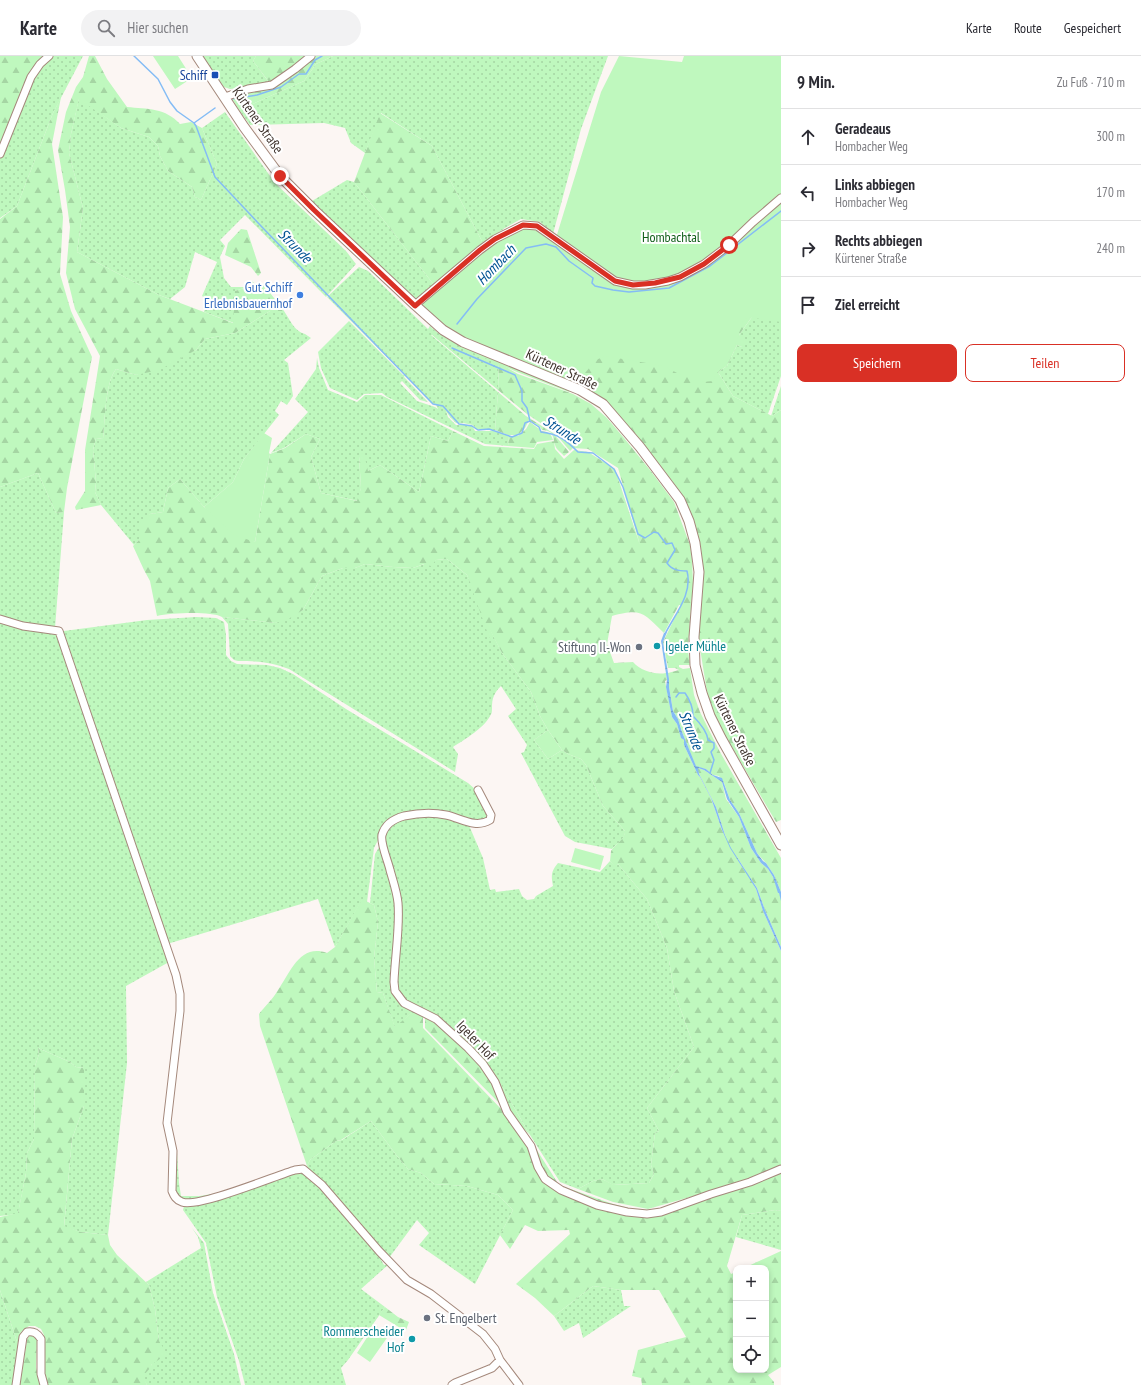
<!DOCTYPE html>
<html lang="de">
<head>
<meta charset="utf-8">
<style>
	body { margin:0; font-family:"PT Sans Narrow",sans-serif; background:#f2f2f3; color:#2b2b33 }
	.controls { position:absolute; right:12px; bottom:12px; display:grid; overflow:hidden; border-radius:8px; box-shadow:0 2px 6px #0003 }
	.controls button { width:36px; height:36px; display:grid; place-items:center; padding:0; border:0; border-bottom:1px solid #e1e1e2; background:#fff; color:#2b2b33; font:20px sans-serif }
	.stop { position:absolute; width:12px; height:12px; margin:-9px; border:3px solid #d93025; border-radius:50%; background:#fff }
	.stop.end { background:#d93025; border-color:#fff; box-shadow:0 1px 4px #0008 }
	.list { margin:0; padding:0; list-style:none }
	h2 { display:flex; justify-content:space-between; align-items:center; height:52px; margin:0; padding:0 16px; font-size:17px }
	h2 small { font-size:13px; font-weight:400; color:#7c7c81 }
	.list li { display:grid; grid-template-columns:26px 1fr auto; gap:12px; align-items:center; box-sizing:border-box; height:56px; padding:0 16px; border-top:1px solid #e1e1e2 }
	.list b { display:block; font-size:15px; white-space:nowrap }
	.list p { margin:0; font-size:13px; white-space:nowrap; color:#7c7c81 }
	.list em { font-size:13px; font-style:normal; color:#7c7c81 }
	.actions { display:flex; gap:8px; padding:12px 16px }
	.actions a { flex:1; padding:9px 0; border:1px solid #d93025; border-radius:8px; text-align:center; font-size:14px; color:#d93025 }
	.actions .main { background:#d93025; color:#fff }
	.icon { flex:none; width:22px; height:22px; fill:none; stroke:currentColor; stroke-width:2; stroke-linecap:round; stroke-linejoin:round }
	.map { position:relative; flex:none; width:781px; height:1329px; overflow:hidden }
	header { display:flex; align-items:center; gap:24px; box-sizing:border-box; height:56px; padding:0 20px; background:#fff; border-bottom:1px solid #e1e1e2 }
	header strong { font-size:19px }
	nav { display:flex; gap:22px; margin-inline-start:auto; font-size:14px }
	.search { width:280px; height:36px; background:#f2f2f3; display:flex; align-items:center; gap:10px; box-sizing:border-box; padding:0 14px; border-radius:22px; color:#7c7c81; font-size:15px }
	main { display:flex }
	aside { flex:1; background:#fff }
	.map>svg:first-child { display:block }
</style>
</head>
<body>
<header>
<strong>Karte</strong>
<div class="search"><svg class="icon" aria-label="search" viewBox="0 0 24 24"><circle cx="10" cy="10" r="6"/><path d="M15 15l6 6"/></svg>Hier suchen</div>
<nav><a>Karte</a><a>Route</a><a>Gespeichert</a></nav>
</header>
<main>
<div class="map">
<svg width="781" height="1329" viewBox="0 0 781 1329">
	<defs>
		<pattern id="grass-dots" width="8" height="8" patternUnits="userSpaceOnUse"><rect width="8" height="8" fill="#bff8be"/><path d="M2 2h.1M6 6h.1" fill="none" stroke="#a5d5a3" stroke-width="1.8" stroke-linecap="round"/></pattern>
		<pattern id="forest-firs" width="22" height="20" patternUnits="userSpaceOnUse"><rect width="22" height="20" fill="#bff8be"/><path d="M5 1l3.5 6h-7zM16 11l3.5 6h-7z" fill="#a5d5a3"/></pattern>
		<pattern id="water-ripples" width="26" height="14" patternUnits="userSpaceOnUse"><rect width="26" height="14" fill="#84bcf5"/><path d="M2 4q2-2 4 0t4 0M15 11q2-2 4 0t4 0" fill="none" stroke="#6d99c7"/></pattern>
	</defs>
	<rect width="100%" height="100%" fill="#fcf6f3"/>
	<path fill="url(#grass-dots)" fill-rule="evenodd" d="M51 0H83L53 57 17 150 0 162V99L31 21Z
		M202 0H256L253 5 271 29 230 33 224 31Z
		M333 0H608L581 73 553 178 540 166 521 163 505 172 483 187 432 90 381 57 365 97 351 87 345 72 324 67 250 69 239 54 304 25 316 8Z
		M79 42 121 72 149 81 158 90 160 100 168 115 192 131 195 141 201 144 217 108 202 72 225 56 275 127 346 195 356 208 326 241 245 159 220 184 225 190 220 201 224 222 231 231H247L235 235 234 267 204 256 207 243 202 240 217 206 195 196 185 231 170 243 159 239 77 196 83 152 69 97 71 78Z
		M347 124 354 126 434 229 415 244 312 145Z
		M359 211 368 215 428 273 430 270C446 286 479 297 499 307L498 334 432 279H431L498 336 495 374 476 373 473 369 463 367H456L450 361 446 355 448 361 456 369H472L475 375H493L502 377 509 380 508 390 485 388 387 341 382 337 364 338 357 344 330 332 321 312 318 296 349 265 403 319H405L327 241ZM405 319 431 347 436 349 438 353 435 351 417 345 400 327 402 325 420 344 428 346 404 321Z
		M781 235V320L768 358 733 340 718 316 727 310 737 289 742 291 739 279 762 247Z
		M270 255H284C290 264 295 276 305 278L311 282 284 304 288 307 293 340 287 349 281 345 275 355 279 359 244 403 233 426 204 451 180 423 168 432 163 456 150 458 139 484 134 489 101 449 95 436 96 426 93 394 96 382 103 383C105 364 105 327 116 313L136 319 196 294 205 283 235 277Z
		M317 302 319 312 328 334 357 346 365 339H381L453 375 448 385 431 380 419 436 380 409 368 415 359 400 361 432 358 445 321 437 311 401 320 383 306 378 284 392 271 397 308 356 295 343 316 313Z
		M781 330V354L772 360H771Z
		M38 417 56 457 64 456 55 572 10 565 0 561V431Z
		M447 503 467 519 489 571 502 597 531 636 540 660 548 674 534 684 548 703 562 694 568 698 581 703 586 709 603 750 625 775C626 783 617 787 612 793L575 786 565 780 521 697 524 696 527 689 508 660 516 653 501 630C494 637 492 642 492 652 492 653 492 658 491 658 486 671 464 684 453 691L458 698 455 716 289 613C272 606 257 605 238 605L234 604 230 600 228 568 222 561 275 567 303 554 322 520 343 512H355L365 508 393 511 413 512 436 504Z
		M196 561 216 562 224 566 226 579V599L231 605 237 608 267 609 280 612 293 618 346 653 468 727 476 734 489 761 478 766 453 759 396 761 379 782 374 792 367 846 362 844 335 891 318 843 167 888 63 577 64 575 147 564Z
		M0 567 25 574 51 576 57 578 169 906 126 930 127 1007 108 1179 81 1176 64 1171 72 1083 84 1050V1012L76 1011 70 1006 38 992 39 998 35 1010 34 1083 27 1097 26 1117 18 1158 0 1160Z
		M431 758 468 767 483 802 490 834 495 833 496 836 519 833 522 840 527 844 534 843 536 840 553 830C551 820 551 815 558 807L600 816 610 805 615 810 618 808 647 843 667 892 674 935 694 991 647 1052 659 1075 655 1077 651 1109 654 1118 649 1127 613 1129 602 1123 593 1125 578 1133 560 1126 530 1079 496 1020 470 989 442 964 409 948 397 934 399 872 384 783 389 768 393 765Z
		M382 786 397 849 393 930 415 954 395 972 383 937 377 936 374 902 378 866 374 849 370 847 375 798Z
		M371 1065 397 1100 408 1113 421 1117 434 1128 467 1130 498 1139 513 1154 475 1228 419 1189 429 1177 417 1164 389 1202 314 1121 307 1110 310 1104 336 1085 342 1084Z
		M171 1070 177 1096 179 1127 181 1140H200L223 1136 218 1139 183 1144 176 1137Z
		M292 1116H303L310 1120 384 1203 381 1204 384 1209 389 1208 361 1233 385 1251 348 1304 341 1312 346 1329H245L239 1305 217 1241 206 1187 183 1154 184 1150 196 1149Z
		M775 1154 781 1155V1194L736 1181 742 1159Z
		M192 1172 204 1187 213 1237 234 1298 241 1329H147L142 1320 151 1310 159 1285 155 1253 149 1229 146 1226 201 1192 198 1181Z
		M593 1230 621 1234 624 1250H631L583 1282 579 1267 564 1275 554 1260Z
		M0 1234 18 1289 12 1329H0Z"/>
	<path fill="url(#forest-firs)" d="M0 0H47L39 7 0 96Z
		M89 0H95L107 23 127 51C147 53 166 52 180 68L191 66 202 72 217 108 201 144 195 141 192 131 168 115 160 100 158 90 149 81 121 72 79 43 71 78 69 97 83 152 77 196 159 239 233 267 235 235 247 231 252 225 260 233 264 229 284 255H270L235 277 205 283 196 294 159 314 136 319 116 313C105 327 105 365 103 383L96 382 93 394 96 426 95 436 101 449 76 454 75 451 85 435V394L100 300 75 253 66 217 70 171 65 134 58 94 66 56 76 31 83 21Z
		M256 0H333L316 8 304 25 239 54 231 41 272 30 253 5Z
		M61 41 52 88 63 161 60 218 71 255 92 301 67 432 64 456 56 457 38 417 0 431V163L17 150 53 57Z
		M380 57 432 90 483 187 464 205 434 229 354 126Z
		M241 173 247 174 261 217 258 220 251 211 225 199 228 187Z
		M489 239 762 247 739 279 745 286 742 291 737 289 727 310 718 316 733 340 772 360 781 354V764L776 766 719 669 708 642 698 580 703 531 701 492 694 467 683 440 672 425 612 351 597 339 576 328Z
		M499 307 518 318 573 338 591 348 607 362 624 382 650 414 674 446 690 489 692 504 693 528 689 576 688 595 690 609H679V611L683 613 690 612 694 639 700 656 720 696 781 802V836L774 819 766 807 764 805 757 797 739 757 730 744 724 727 719 720 713 719 706 713 696 711 682 676 678 663 673 655 669 631 668 617 679 614 675 612H668L663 586 681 549H679L664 577C643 557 642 552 612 560L607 588 614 607 633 606C641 615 655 619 666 617L667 624 665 625 672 661 677 668 681 681 684 684V689L698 719 700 721 711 742 722 774 741 809 748 818 756 833 763 855 781 895V1110L746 1125 648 1153 613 1146 578 1133 593 1125 602 1123 614 1129 649 1127 654 1118 651 1109 655 1077 659 1075 647 1052 694 991 674 935 667 892 647 843 618 808 615 811 610 805 611 795C615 788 625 784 625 775L603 750 586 709 581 703 568 698 562 694 548 674 540 660 531 636 502 597 490 574 494 587 489 581 467 519 447 503 436 504 431 510 424 508 413 512 393 511 365 508 355 512H343L322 520 303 554 287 564 275 567 222 561C211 555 171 557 157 560L150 525 144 514 133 490 139 484 141 465 150 458 163 456 168 432 180 423 204 451 255 486 270 398 285 392 306 378 320 383 311 401 321 437 357 445 361 432 359 400 364 398 368 415 380 409 419 436 431 380 448 385 453 375 484 390 534 393 537 388 554 385 555 393 564 403 574 394 588 396 615 413 640 489 618 412 588 393 573 392 570 395 554 376 527 358 498 334Z
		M498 336 526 360 553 377 569 396 564 400C562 398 559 395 557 393 551 383 557 375 542 374L540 371 529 364 525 372 518 379H508L495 374Z
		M530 366C533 369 538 371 541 375 548 376 551 377 553 384L537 386 534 392 508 390 509 380H518L526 373Z
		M698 712 704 714 722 726 726 743 739 761 751 792 761 807 768 813 773 821 781 842V891L765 854 757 832 731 792 725 779 716 751 699 718 697 713Z
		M362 843 374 849 378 866 374 902 377 936 383 937 395 971 415 954 423 958V972L505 1057C511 1066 521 1074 526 1083 533 1094 533 1109 540 1120 549 1134 595 1151 611 1153V1151C593 1146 550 1133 540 1115 535 1104 535 1091 528 1080L559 1129 613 1148 658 1159 716 1138 781 1117V1155L775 1154 742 1159 727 1210 731 1218 736 1216V1314H766V1212H744L781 1195V1311L768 1319 774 1326V1329H642L641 1322 632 1320 638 1294 686 1281 659 1234H621L593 1230 554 1260 535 1242 516 1228 570 1178 569 1174 538 1175 525 1169 510 1193 500 1179 513 1154 498 1139 467 1130 434 1128 421 1117 408 1113 397 1100 371 1065 341 1084 336 1085 310 1104 307 1110 260 970 259 958C265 950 273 943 278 934 290 917 300 887 327 897L335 891Z
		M425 960 434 963 467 993 492 1023 501 1049 425 972Z
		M38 992 70 1006 76 1011 84 1012V1050L72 1083 64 1170 81 1176 108 1179 110 1189 117 1199 149 1229 155 1253 159 1285 167 1298 151 1309 152 1310 143 1320 147 1329H47L43 1310 44 1279 41 1273 35 1270H29L21 1276 18 1289 0 1234V1161L18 1157 26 1117 27 1097 34 1083 35 1010 39 998Z
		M496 1020 530 1079 507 1056Z
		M385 1251 398 1261 409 1266 406 1274 402 1273 379 1259Z
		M32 1279 35 1280 37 1283 36 1311 40 1329H20L27 1284 29 1280Z"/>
	<path fill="#bff8be" d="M153 0H178L192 22 175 33Z
		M619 0 682 6 684 0H781V266L747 261 742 267 735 291 729 305 716 318 713 325 702 326 677 317 664 310 605 300 596 304 569 336 517 316 471 296 454 287 435 274 440 266 421 250 423 245C445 227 503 170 531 172 539 173 548 181 555 185L601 36Z
		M264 377 272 382 269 397 270 398 255 486 234 479 204 451 233 426 244 403Z
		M548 674 562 694 548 703 534 684Z
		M575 792 604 800 600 814 571 806Z
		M375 1269 389 1279 370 1306 357 1297Z"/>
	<path fill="url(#water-ripples)" d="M667 576 663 586 669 623V631L673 655 678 663 682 676 696 710 706 713 713 719 722 722 730 744 739 757 757 797 763 805 766 807 774 819 781 836V845L779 837H778L773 821 768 813 761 807 751 792 739 761 727 743 722 726 704 714 698 712 699 718 716 751 725 779 731 792 757 832 765 854 781 891V895L763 855 756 833 730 792 722 774 711 742 700 721 698 719 684 689V684L681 682 677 668 672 661 666 631 667 624 661 585 664 577Z"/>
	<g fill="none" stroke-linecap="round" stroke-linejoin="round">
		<path stroke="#84bcf5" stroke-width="1.5" d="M134 0 158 23 170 46 177 55 194 67 196 70 215 121 261 170 433 348 443 350 459 368 472 370 478 374 489 373 512 381 522 377 525 367 530 365 539 371 541 376C559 378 566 384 578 396L593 397 614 413 623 431 638 478 645 482 654 476 658 477 666 488 672 487 675 494 667 507C672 514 678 515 687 515 693 538 675 558 665 578
			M231 43 257 39 281 31 299 18H306L315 4 322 0
			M194 67 215 52
			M457 268 477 243 526 192 546 188 556 191 569 205 593 222 592 227 595 230 613 234 629 236 669 232 710 210 781 155
			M452 292 515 319 522 335V345L527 352 530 365
			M676 641 679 637H685C690 644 693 651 693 660 699 666 707 675 708 684L714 687V692L711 696 714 704 710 717"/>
		<defs>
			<path id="minor" d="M225 41 248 33 272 29 295 13 311 0
				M0 98 31 21 40 8 49 0
				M415 249 480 194 495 183 523 169 537 170 615 225 633 229H645L668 225 680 221 704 208 729 189 753 166 781 142
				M0 563 23 570 59 575 176 919 180 938V955L167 1067 173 1095 172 1135C174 1140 176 1144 182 1146 198 1152 275 1120 295 1114L303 1113 322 1129 379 1195 407 1224 431 1238 483 1278 495 1293 500 1304 519 1329
				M478 734 491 759 490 764C475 773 461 762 446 759 432 756 418 757 404 760 393 763 385 768 382 779 380 787 388 805 390 814 393 825 397 836 398 847 400 872 395 900 394 926L395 935 404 947 436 963 468 992 483 1008 495 1026 507 1056 531 1090 538 1111 545 1123 561 1134 597 1149 627 1156 647 1158 661 1156 711 1138 750 1126 781 1113
				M16 1329 23 1281 27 1276C34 1275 37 1277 41 1283V1318L44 1329
				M452 1329 455 1327 492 1312 500 1304"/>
			<path id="major" d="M197 0 244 71 280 120 314 154 415 249 443 274 463 286 580 334 603 348 640 391 680 444 689 465 695 487 699 516 694 581 695 609 702 637 710 660 721 682 781 789"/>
		</defs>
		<use href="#minor" stroke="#a4887b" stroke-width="9"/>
		<use href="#major" stroke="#a4887b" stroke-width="11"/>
		<use href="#minor" stroke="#fff" stroke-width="7"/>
		<use href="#major" stroke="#fff" stroke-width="9"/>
	</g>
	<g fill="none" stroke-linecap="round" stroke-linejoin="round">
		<path stroke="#d93025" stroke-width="5" d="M280 120 314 154 415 250 480 194 495 183 523 169 537 170 615 225 633 229 655 227 680 221 704 208 729 189"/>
	</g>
	<rect fill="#1a4fb4" stroke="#fff" stroke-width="1.5" x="211" y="15" width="8" height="8" rx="2"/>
	<circle fill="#3f7fe0" stroke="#fff" stroke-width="1.5" cx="300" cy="239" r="4"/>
	<g fill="#0f9aa8" stroke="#fff" stroke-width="1.5">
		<circle cx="657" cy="590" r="4"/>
		<circle cx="412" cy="1283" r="4"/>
	</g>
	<g fill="#6b7280" stroke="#fff" stroke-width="1.5">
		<circle cx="639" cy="591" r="4"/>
		<circle cx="427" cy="1262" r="4"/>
	</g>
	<g text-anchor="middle" stroke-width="4" stroke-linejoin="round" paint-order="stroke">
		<g font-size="14" fill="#164399" stroke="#fff" text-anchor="end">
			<text x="207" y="24">Schiff</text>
		</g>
		<g font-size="14" fill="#3e322c" stroke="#fff">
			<text transform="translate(258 64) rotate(55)" y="5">Kürtener Straße</text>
			<text transform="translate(562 313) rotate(25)" y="5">Kürtener Straße</text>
			<text transform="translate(735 674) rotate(64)" y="5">Kürtener Straße</text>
			<text transform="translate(476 984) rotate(46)" y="5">Igeler Hof</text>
		</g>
		<g font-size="14" fill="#115f1a" stroke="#fff">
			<text x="671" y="186">Hombachtal</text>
		</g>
		<g font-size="14" fill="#366cbe" stroke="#fff" text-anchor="end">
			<text x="292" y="236">Gut Schiff<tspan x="292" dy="16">Erlebnisbauernhof</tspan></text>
		</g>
		<g font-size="14" fill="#0d838f" stroke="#fff" text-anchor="start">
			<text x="665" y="595">Igeler Mühle</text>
			<text x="404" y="1280" text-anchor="end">Rommerscheider<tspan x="404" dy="16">Hof</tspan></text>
		</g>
		<g font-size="14" fill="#5b616d" stroke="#fff" text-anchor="end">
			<text x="631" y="596">Stiftung Il-Won</text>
			<text x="435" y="1267" text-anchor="start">St. Engelbert</text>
		</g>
		<g font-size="15" font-style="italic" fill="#005393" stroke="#fff">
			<text transform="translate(295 190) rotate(46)" y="5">Strunde</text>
			<text transform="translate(496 209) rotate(-46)" y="5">Hombach</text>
			<text transform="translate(562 374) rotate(32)" y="5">Strunde</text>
			<text transform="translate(691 674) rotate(68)" y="5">Strunde</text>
		</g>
	</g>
</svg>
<div class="controls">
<button>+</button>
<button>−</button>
<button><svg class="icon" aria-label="locate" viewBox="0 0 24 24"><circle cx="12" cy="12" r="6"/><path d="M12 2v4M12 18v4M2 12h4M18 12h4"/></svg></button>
</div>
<div class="stop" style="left:729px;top:189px"></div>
<div class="stop end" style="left:280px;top:120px"></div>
</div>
<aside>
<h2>9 Min.<small>Zu Fuß · 710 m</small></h2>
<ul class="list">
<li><svg class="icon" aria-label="ahead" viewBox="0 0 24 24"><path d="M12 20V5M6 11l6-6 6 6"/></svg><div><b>Geradeaus</b><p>Hombacher Weg</p></div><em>300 m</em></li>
<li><svg class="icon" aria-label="left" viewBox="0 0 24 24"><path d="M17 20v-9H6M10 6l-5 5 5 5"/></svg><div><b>Links abbiegen</b><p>Hombacher Weg</p></div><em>170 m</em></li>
<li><svg class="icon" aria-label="right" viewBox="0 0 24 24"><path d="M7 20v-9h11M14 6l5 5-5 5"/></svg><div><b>Rechts abbiegen</b><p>Kürtener Straße</p></div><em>240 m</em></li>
<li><svg class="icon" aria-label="arrive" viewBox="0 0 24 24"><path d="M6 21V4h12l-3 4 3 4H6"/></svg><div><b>Ziel erreicht</b></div></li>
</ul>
<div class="actions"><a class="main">Speichern</a><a>Teilen</a></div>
</aside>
</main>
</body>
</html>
